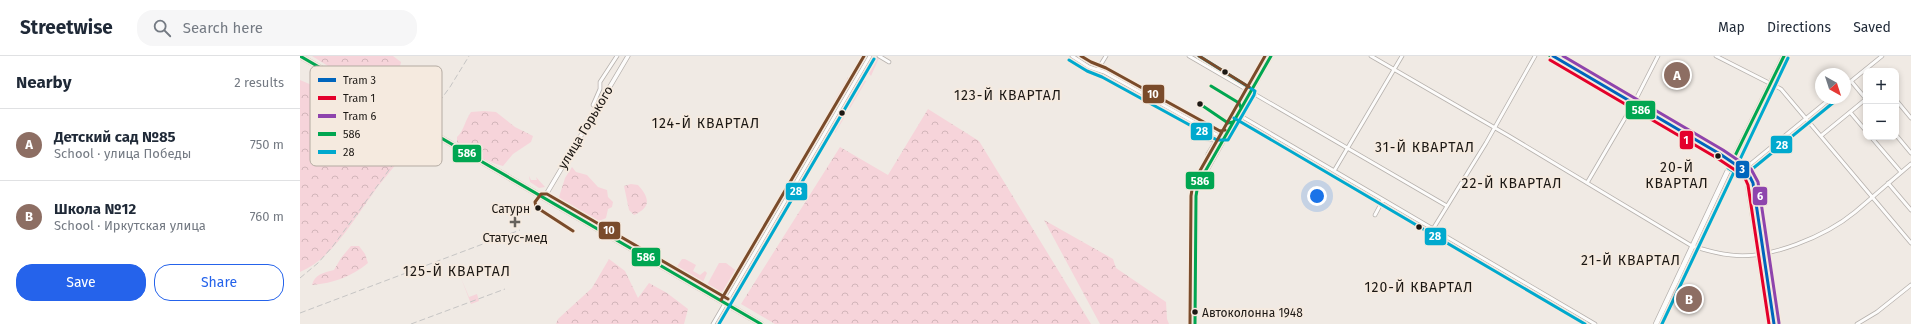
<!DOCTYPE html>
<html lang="en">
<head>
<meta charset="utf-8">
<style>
	body { margin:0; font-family:"Fira Sans",sans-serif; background:#f6f6f7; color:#1f2937 }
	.controls { position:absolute; right:12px; top:12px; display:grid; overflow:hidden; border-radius:8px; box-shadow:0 2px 6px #0003 }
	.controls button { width:36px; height:36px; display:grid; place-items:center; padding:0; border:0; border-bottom:1px solid #e0e1e3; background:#fff; color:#1f2937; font:20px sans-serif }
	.compass { position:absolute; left:1515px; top:12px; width:36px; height:36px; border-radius:50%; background:#fff; box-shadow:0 2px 6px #0003; rotate:141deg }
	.you { position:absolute; left:1017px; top:140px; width:14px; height:14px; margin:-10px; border:3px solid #fff; border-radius:50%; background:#1a73e8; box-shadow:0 0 0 6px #1a73e833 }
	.badge { display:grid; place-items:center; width:26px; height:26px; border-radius:50%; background:#2563eb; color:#fff; font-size:13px; font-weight:700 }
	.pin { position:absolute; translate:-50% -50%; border:2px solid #fff; box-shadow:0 1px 4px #0006 }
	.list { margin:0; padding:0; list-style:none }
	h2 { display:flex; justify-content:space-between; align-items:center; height:52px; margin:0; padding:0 16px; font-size:17px }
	h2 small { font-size:13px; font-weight:400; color:#747a83 }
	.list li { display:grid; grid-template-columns:26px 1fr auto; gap:12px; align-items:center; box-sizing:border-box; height:72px; padding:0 16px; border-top:1px solid #e0e1e3 }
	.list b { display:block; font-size:15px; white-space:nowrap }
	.list p { margin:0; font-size:13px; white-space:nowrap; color:#747a83 }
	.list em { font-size:13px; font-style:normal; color:#747a83 }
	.actions { display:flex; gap:8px; padding:12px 16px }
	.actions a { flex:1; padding:9px 0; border:1px solid #2563eb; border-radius:16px; text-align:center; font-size:14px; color:#2563eb }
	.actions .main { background:#2563eb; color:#fff }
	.icon { flex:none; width:22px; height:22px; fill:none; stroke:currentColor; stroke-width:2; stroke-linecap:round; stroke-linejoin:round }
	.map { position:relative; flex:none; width:1611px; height:268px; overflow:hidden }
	header { display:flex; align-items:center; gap:24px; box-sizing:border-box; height:56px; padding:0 20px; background:#fff; border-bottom:1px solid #e0e1e3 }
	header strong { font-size:19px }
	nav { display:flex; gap:22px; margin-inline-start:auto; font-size:14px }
	.search { width:280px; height:36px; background:#f6f6f7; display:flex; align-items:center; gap:10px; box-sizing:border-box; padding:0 14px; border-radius:16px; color:#747a83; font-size:15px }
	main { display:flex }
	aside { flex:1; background:#fff }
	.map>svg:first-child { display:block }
</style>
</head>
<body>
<header>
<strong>Streetwise</strong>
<div class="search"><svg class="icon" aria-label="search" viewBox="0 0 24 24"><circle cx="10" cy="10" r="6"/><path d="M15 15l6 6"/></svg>Search here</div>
<nav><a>Map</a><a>Directions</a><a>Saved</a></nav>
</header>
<main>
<aside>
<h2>Nearby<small>2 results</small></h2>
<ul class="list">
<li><span class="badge" style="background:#8d6e63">A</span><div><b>Детский сад №85</b><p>School · улица Победы</p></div><em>750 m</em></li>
<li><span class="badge" style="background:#8d6e63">B</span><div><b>Школа №12</b><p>School · Иркутская улица</p></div><em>760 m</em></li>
</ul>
<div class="actions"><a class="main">Save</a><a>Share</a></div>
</aside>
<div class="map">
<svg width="1611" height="268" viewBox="0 0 1611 268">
	<defs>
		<pattern id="forest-crowns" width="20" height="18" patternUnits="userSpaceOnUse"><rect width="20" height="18" fill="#f6d4da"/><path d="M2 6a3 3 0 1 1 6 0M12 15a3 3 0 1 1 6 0" fill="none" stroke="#d2b5ba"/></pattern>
	</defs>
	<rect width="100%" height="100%" fill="#f0eae4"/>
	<path fill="#f6d4da" d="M576 1 579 2 571 20 567 15Z
		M562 23 566 25 550 52 547 50Z
		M541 60 544 62 535 77 532 72Z
		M229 120 231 124H237L236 121 245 131 239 132 230 126Z
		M382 203H385L396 209 393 215 400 219 405 215 407 217 403 226 396 228 379 218 376 212Z
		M419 207H426L438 216 427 234 416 238 407 233V229Z
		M161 222 169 241 177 238 179 245 171 248Z"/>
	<path fill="url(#forest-crowns)" d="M12 0H93L101 6 99 15 93 25 106 13 113 20 124 21 133 32V44L125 53 119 65 90 49Z
		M548 21 550 23 536 49 534 51 531 50Z
		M0 24 33 38 49 47 60 57 70 58 73 64C84 64 98 73 108 80L109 86C105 100 83 123 74 136 54 163 32 203 0 216Z
		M628 53 679 85 791 268H475L441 248 540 91 588 119Z
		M184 55 196 56 215 71 233 80 231 86 213 98 203 110C186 106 171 97 157 86V81C164 75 165 64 171 56Z
		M529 56H532L531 61 496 120 493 122 491 119 494 115Z
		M272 111 276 116 287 119 298 131 307 134 308 141 313 146 312 151 308 153 306 162C290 171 268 155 259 141L265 122Z
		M331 128 338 129C349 141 352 151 334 159L329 154 324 130Z
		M744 164 813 203 816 212 866 246 867 263 869 268H800Z
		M51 190H59L65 198 68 207C51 221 34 227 12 229 15 218 23 217 34 214L41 202Z
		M309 203 325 215 338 242 349 227 367 237 388 253 384 268H256L258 263 292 232Z"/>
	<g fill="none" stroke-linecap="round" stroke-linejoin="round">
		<defs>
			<path id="minor" d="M579 0 589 6
				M772 0 789 11 804 16 919 80 924 79
				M889 0 1147 150
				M1071 0 1209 80 1392 190C1405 194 1418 198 1431 199 1469 204 1526 180 1555 156 1574 140 1592 124 1611 108
				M1250 0 1438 111
				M1261 0 1433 103 1447 127 1469 268
				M1416 0 1481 33 1611 187
				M798 13 806 0
				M1551 25 1566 43
				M1545 30 1582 0
				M1596 44 1611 62
				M296 52 293 49 300 33V26L317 0
				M934 56 1295 268
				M1550 56 1566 75
				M1522 79 1566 43
				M1596 79 1611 97
				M1571 81 1601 116
				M905 111 908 98 919 80
				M1034 115 1102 0
				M1442 115 1531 42
				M1287 127 1335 45 1358 0
				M1588 127 1611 154
				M1075 159 1083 144
				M1133 173 1186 87 1235 0
				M413 268 570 0
				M1557 268 1577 256 1611 229"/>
			<path id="tertiary" d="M903 121 971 0
				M244 142 328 0
				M895 268 896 140 898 128 912 98 966 0"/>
			<path id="primary" d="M0 0 461 268
				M1356 268 1431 108 1484 0"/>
		</defs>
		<use href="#minor" stroke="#b6b1ad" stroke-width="4.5"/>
		<use href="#tertiary" stroke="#b6b1ad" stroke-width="5"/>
		<use href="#primary" stroke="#b6b1ad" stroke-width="6"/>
		<use href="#minor" stroke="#fdfcfb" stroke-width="3"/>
		<use href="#tertiary" stroke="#fdfcfb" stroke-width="3.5"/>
		<use href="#primary" stroke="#fdfcfb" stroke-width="4.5"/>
		<path stroke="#c6c5c4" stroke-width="1" d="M890 75C901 83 910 91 922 81L968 0"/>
		<path stroke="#c6c5c4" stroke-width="1" stroke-dasharray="6 3" stroke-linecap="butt" d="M0 222 18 207 33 190 150 31 169 0
			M0 257 220 174
			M111 268 205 233"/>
		<defs>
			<path id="bus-1" d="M0 0 461 268
				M1250 0 1431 108 1484 0
				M911 30 939 47 941 52
				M900 48 928 67 933 66
				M895 268 896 140 898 128 971 0"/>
			<path id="bus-2" d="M769 4 787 15 802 21 917 84H928L954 39 955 35 899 0
				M934 62 1285 268
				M1428 112 1440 120 1445 119 1534 46
				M419 268 574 3
				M1362 268 1488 2"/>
			<path id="bus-3" d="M781 0 791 6 806 12 920 75 925 74
				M899 0 949 31
				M273 175 236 151 235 146 241 138H247L428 243
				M421 244 564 0
				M890 268 891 140 893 127 965 0"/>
		</defs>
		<use href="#bus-1" stroke="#f5eadf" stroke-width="6"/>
		<use href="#bus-2" stroke="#f5eadf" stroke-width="6"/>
		<use href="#bus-3" stroke="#f5eadf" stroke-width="6"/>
		<use href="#bus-1" stroke="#00a651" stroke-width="3"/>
		<use href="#bus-2" stroke="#00a9ce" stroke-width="3"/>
		<use href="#bus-3" stroke="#7a4b2a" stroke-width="3"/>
		<defs>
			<path id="tram-1" d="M1253 0 1420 98 1448 117 1453 127 1474 268"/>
			<path id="tram-2" d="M1250 4 1417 102 1444 120 1448 129 1469 268"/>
			<path id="tram-3" d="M1263 0 1423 94 1451 113 1458 126 1479 267"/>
		</defs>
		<use href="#tram-1" stroke="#f5eadf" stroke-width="6"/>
		<use href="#tram-2" stroke="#f5eadf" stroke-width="6"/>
		<use href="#tram-3" stroke="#f5eadf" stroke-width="6"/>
		<use href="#tram-1" stroke="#0065bd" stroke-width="3"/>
		<use href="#tram-2" stroke="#e4002b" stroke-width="3"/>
		<use href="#tram-3" stroke="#8e44ad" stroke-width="3"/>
	</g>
	<g fill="#1c1814" stroke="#f5eadf" stroke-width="1.5">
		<circle cx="925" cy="16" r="3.5"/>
		<circle cx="900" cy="48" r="3.5"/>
		<circle cx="542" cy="57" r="3.5"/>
		<circle cx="1418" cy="100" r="3.5"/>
		<circle cx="238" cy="152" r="3.5"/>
		<circle cx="1119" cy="171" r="3.5"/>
		<circle cx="895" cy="256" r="3.5"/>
	</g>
	<path fill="#66625d" stroke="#f5eadf" stroke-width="1.5" d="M213 160h4v4h4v4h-4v4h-4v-4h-4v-4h4z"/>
	<g text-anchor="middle" stroke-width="4" stroke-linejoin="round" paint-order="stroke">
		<g font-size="12" fill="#1c1814" stroke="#f5eadf" text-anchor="end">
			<text x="230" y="157">Сатурн</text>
			<text x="902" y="261" text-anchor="start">Автоколонна 1948</text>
		</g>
		<g font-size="13" fill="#1c1814" stroke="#f5eadf">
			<text transform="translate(285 71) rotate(-59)" y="5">улица Горького</text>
		</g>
		<g font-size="13" fill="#1c1814" stroke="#f5eadf">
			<text x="215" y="186">Статус-мед</text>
		</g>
		<g font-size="14" letter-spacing="1" fill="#1c1814" stroke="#f5eadf">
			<text x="708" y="44">123-Й КВАРТАЛ</text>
			<text x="406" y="72">124-Й КВАРТАЛ</text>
			<text x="1125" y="96">31-Й КВАРТАЛ</text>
			<text x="1377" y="116">20-Й<tspan x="1377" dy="16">КВАРТАЛ</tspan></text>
			<text x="1212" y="132">22-Й КВАРТАЛ</text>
			<text x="1331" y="209">21-Й КВАРТАЛ</text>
			<text x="157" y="220">125-Й КВАРТАЛ</text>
			<text x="1119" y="236">120-Й КВАРТАЛ</text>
		</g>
	</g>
	<rect x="10" y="10" width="132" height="100" rx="6" fill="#f5eadf" stroke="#b4aba2" stroke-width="1"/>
	<rect x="18" y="22" width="18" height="4" fill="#0065bd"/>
	<rect x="18" y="40" width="18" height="4" fill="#e4002b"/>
	<rect x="18" y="58" width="18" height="4" fill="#8e44ad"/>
	<rect x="18" y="76" width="18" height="4" fill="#00a651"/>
	<rect x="18" y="94" width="18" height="4" fill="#00a9ce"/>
	<g font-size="11" fill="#1c1814">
		<text x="43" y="28">Tram 3</text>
		<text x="43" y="46">Tram 1</text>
		<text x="43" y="64">Tram 6</text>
		<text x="43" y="82">586</text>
		<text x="43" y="100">28</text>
	</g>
	<g stroke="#f5eadf" stroke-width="1.5">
		<rect x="842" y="28" width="23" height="20" rx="4" fill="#7a4b2a"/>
		<rect x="1325" y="44" width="31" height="20" rx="4" fill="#00a651"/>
		<rect x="890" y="66" width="23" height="19" rx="4" fill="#00a9ce"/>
		<rect x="1379" y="74" width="15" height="20" rx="4" fill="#e4002b"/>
		<rect x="1470" y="79" width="23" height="19" rx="4" fill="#00a9ce"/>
		<rect x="152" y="88" width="30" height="19" rx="4" fill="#00a651"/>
		<rect x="1435" y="104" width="15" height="19" rx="4" fill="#0065bd"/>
		<rect x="885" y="115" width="30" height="19" rx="4" fill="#00a651"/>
		<rect x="485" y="126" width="23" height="19" rx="4" fill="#00a9ce"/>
		<rect x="1452" y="130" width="16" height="20" rx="4" fill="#8e44ad"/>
		<rect x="298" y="165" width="23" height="19" rx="4" fill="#7a4b2a"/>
		<rect x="1124" y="171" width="23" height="19" rx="4" fill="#00a9ce"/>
		<rect x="331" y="191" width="30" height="20" rx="4" fill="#00a651"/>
	</g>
	<g font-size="11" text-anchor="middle" font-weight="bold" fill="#fff">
		<text x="853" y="42">10</text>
		<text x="1341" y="58">586</text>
		<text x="902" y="79">28</text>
		<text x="1386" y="88">1</text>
		<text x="1482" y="93">28</text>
		<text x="167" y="101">586</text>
		<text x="1442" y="117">3</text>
		<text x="900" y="129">586</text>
		<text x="496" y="139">28</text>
		<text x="1460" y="144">6</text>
		<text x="309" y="178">10</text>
		<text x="1135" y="184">28</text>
		<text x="346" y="205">586</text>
	</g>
</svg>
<div class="controls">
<button>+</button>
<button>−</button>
</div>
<svg class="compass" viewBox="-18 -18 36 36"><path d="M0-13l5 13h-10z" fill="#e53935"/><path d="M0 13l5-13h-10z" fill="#747a83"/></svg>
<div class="you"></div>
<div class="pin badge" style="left:1377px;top:19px;background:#8d6e63">A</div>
<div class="pin badge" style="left:1389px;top:243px;background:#8d6e63">B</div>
</div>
</main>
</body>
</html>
